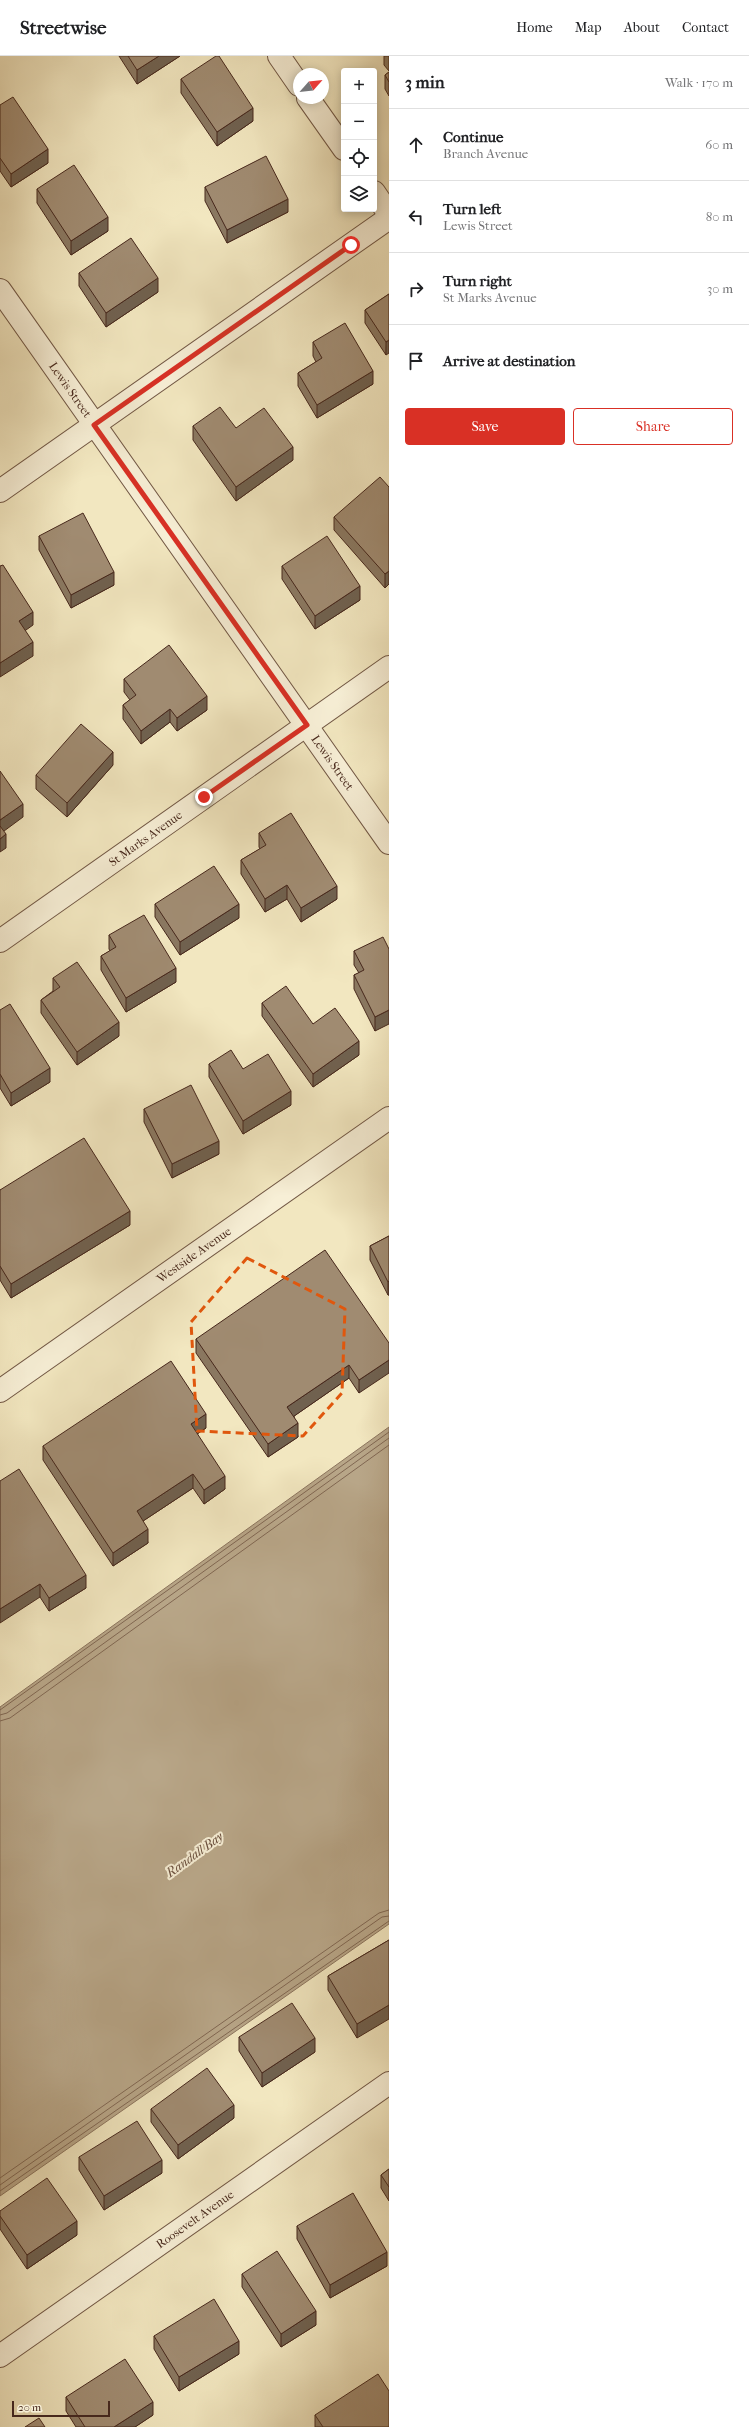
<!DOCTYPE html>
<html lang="en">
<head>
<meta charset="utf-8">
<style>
	body { margin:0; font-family:"IM FELL French Canon",serif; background:#f2f2f2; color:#202124 }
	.controls { position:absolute; right:12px; top:12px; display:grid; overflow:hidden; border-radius:4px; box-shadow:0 2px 10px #0003 }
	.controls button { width:36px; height:36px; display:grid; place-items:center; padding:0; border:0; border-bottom:1px solid #e0e0e0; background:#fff; color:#202124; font:20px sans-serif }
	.compass { position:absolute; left:293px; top:12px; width:36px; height:36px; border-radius:50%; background:#fff; box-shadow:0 2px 10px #0003; rotate:63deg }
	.scale { position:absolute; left:12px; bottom:10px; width:98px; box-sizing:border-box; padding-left:4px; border:2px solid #47281c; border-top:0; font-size:11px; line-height:14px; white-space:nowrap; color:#47281c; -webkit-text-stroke:3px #f7efd6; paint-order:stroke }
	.stop { position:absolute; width:12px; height:12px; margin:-9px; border:3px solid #d93025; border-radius:50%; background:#fff }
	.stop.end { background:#d93025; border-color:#fff; box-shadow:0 1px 4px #0008 }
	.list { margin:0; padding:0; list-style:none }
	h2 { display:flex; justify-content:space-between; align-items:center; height:52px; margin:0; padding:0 16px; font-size:17px }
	h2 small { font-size:13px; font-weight:400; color:#757577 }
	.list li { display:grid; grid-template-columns:26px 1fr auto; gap:12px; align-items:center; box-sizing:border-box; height:72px; padding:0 16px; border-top:1px solid #e0e0e0 }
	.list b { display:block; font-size:15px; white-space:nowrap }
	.list p { margin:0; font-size:13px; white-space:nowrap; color:#757577 }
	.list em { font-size:13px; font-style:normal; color:#757577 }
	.actions { display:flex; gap:8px; padding:12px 16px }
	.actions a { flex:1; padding:9px 0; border:1px solid #d93025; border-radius:4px; text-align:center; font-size:14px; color:#d93025 }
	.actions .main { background:#d93025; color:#fff }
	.icon { flex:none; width:22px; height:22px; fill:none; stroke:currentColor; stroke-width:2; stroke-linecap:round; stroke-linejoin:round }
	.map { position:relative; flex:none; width:389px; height:2371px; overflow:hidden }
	header { display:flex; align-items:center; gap:24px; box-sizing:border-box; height:56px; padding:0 20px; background:#fff; border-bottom:1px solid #e0e0e0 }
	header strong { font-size:19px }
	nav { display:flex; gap:22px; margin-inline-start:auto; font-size:14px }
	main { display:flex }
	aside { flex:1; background:#fff }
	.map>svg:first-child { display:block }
</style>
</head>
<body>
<header>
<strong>Streetwise</strong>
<nav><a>Home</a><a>Map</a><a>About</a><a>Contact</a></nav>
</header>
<main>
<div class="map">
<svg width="389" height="2371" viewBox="0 0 389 2371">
	<rect width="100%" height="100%" fill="#f2e7c0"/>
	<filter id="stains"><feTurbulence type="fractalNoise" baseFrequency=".005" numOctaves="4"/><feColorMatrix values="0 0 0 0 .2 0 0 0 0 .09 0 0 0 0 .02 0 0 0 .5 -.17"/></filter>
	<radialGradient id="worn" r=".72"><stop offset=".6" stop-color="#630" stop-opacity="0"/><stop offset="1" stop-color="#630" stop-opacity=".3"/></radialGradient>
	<path fill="#b8a688" stroke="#8b745d" d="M389 1371V1868L0 2140V1651Z"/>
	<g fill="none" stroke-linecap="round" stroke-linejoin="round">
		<path stroke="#806752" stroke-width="1" d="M0 1654 389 1376
			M0 1659 7 1657 389 1382
			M0 1665 10 1662 389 1389
			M0 2122 379 1857 389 1854
			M0 2129 382 1861 389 1860
			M0 2135 389 1865"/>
		<defs>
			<g id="minor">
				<path d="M279 0 299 29"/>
				<path d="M308 42 344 93"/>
				<path d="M374 136 389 158"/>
				<path id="s1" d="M0 234 389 787"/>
				<path d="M0 435 389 162"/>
				<path id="s2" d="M0 885 389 611"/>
				<path id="s3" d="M0 1335 389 1062"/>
				<path id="s4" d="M0 2300 389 2027"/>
			</g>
		</defs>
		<use href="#minor" stroke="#725845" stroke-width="24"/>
		<use href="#minor" stroke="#f7efd6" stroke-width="22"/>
	</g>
	<path fill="#8a7861" stroke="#47281c" d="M119 0H180L137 28Z
		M384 0H389V15L384 9Z
		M389 16V40L385 33V19Z
		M181 23 253 65 217 90 181 37Z
		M0 49 48 107 11 131 0 115Z
		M205 131 288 156 227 187 205 145Z
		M37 133 108 175 71 199 37 147Z
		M79 217 158 236 106 271 79 230Z
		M389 238 386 299 365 267V254Z
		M313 286 373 328 317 362 298 330V317L316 306 313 300Z
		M193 370 236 372 293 404 236 445 193 384Z
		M389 431V528L385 532 334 474V461Z
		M39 480 114 529 71 552 39 494Z
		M282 510 360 544 315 573 282 523Z
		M124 623 207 654 177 675 170 666 141 688 123 663V649L130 644 124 636Z
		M113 709 67 761 36 733V719Z
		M259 777 337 843 301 866 287 843 265 856 241 818V804L260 793 259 791Z
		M155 848 239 862 180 899 155 861Z
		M109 879 176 926 126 956 101 914V900L110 895 109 893Z
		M389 893 375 975 354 933V919L359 917 354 909V895Z
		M53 922 119 980 77 1009 41 957V944L53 935Z
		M262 947 313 968 359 999 313 1031 262 960Z
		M0 954 50 1026 11 1050 0 1032Z
		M209 1008 243 1013 291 1049 243 1078 209 1021Z
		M144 1053 219 1098 172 1122 144 1066Z
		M0 1134 130 1169 11 1242 0 1224Z
		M389 1180V1239H388L370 1204V1190Z
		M196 1283 389 1287 359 1337 349 1322 294 1360 298 1381 268 1401 196 1297Z
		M206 1372 197 1378 225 1433 204 1448 193 1432 143 1465 148 1487 113 1510 43 1404V1390Z
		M0 1425 86 1532 49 1555 40 1541Z
		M389 1884 357 1982 328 1934V1920Z
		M239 1981 315 1996 262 2031 239 1995Z
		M151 2053 234 2062 178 2103 151 2066Z
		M79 2101 162 2117 104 2154 79 2114Z
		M389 2113V2145L381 2132V2119Z
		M0 2155 77 2179 27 2213 0 2173Z
		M297 2170 387 2210 330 2242 297 2183Z
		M242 2218 316 2269 281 2291 242 2231Z
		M154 2280 239 2298 179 2335 154 2293Z
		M66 2341 153 2359 135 2371H76L66 2355Z
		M315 2359 389 2371H315Z"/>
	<path fill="#70614f" stroke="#47281c" d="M159 0H180L137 28V14Z
		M253 52V65L217 90V76Z
		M48 93V107L11 131V118Z
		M288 143V156L227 187V174Z
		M108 161V175L71 199V185Z
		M158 222V236L106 271V257Z
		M389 284V297L386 299V286Z
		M373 315V328L317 362V349Z
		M293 391V404L236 445V431Z
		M389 515V528L385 532V518Z
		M114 516V529L71 552V539Z
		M360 530V544L315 573V560Z
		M33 556V569L19 579V565Z
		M33 586V600L0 621V607Z
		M207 640V654L177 675V662Z
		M170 653V666L141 688V675Z
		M113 696V709L67 761V747Z
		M23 748V761L0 778V764Z
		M6 778V792L0 796V783Z
		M287 829V843L265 856V843Z
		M337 830V843L301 866V852Z
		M239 848V862L180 899V886Z
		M176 912V926L126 956V942Z
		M389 954V968L375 975V961Z
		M119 966V980L77 1009V996Z
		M359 985V999L313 1031V1018Z
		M50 1012V1026L11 1050V1037Z
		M291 1035V1049L243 1078V1065Z
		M219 1085V1098L172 1122V1108Z
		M130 1155V1169L11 1242V1228Z
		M389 1225V1239H388V1226Z
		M389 1304V1317L359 1337V1324Z
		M349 1309V1322L287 1365V1351Z
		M206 1358V1372L191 1382V1368Z
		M298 1367V1381L268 1401V1388Z
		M193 1418V1432L137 1469V1455Z
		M225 1420V1433L204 1448V1434Z
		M148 1473V1487L113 1510V1497Z
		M86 1519V1532L49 1555V1542Z
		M40 1528V1541L0 1567V1553Z
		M389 1949V1963L357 1982V1968Z
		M315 1982V1996L262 2031V2017Z
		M234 2049V2062L178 2103V2089Z
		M162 2104V2117L104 2154V2140Z
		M77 2165V2179L27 2213V2199Z
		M387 2196V2210L330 2242V2229Z
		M316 2255V2269L281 2291V2278Z
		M239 2285V2298L179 2335V2321Z
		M153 2346V2359L135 2371H114Z"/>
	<path fill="#a08b71" stroke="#47281c" d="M128 0H159L137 14Z
		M216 0H219L253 52 217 76 181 23Z
		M389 16V26L385 19Z
		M13 41 48 93 11 118 0 102V49Z
		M266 100 288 143 227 174 205 131Z
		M74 109 108 161 71 185 37 133Z
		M131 182 158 222 106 257 79 217Z
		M389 238V284L386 286 365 254Z
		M345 267 373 315 317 349 298 317 322 302 313 286Z
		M220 351 236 372 264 352 293 391 236 431 193 370Z
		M380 421 389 431V515L385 518 334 461Z
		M83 457 114 516 71 539 39 480Z
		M327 480 360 530 315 560 282 510Z
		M3 509 33 556 19 565 33 586 0 607V510Z
		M169 589 207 640 177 662 170 653 141 675 123 649 136 639 124 623Z
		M81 668 113 696 67 747 36 719Z
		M0 715 23 748 0 764Z
		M291 757 337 830 301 852 287 829 265 843 241 804 266 789 259 777Z
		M0 770 6 778 0 783Z
		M214 810 239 848 180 886 155 848Z
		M144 859 176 912 126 942 101 900 116 891 109 879Z
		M383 881 389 893V954L375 961 354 919 364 914 354 895Z
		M77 906 119 966 77 996 41 944 60 931 53 922Z
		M286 930 313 968 335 952 359 985 313 1018 262 947Z
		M10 948 50 1012 11 1037 0 1018V954Z
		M231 994 243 1013 268 998 291 1035 243 1065 209 1008Z
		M191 1029 219 1085 172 1108 144 1053Z
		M84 1082 130 1155 11 1228 0 1210V1134Z
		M389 1180V1225L388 1226 370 1190Z
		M325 1194 389 1287V1304L359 1324 349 1309 287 1351 298 1367 268 1388 196 1283Z
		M171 1305 206 1358 191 1368 225 1420 204 1434 193 1418 137 1455 148 1473 113 1497 43 1390Z
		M19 1413 86 1519 49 1542 40 1528 0 1553V1425Z
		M389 1884V1949L357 1968 328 1920Z
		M292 1947 315 1982 262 2017 239 1981Z
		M207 2012 234 2049 178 2089 151 2053Z
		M137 2065 162 2104 104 2140 79 2101Z
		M389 2113V2131L381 2119Z
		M47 2122 77 2165 27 2199 0 2160V2155Z
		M353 2137 387 2196 330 2229 297 2170Z
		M277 2195 316 2255 281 2278 242 2218Z
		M214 2243 239 2285 179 2321 154 2280Z
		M125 2303 153 2346 114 2371H85L66 2341Z
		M378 2318 389 2335V2371H323L315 2359Z
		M39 2362 45 2371H25Z"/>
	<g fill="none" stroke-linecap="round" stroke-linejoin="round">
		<path stroke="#d93025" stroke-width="5" d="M204 741 307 669 94 369 351 189"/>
	</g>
	<path fill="none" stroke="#e0570d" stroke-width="3" stroke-dasharray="8 5" stroke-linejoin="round" d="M247 1202 345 1253 342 1337 303 1380 197 1375 191 1266Z"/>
	<g text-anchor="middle" stroke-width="4" stroke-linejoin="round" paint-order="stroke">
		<g font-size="12" fill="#47281c" stroke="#f7efd6">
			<text dy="4" stroke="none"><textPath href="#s1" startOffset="122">Lewis Street</textPath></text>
			<text dy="4" stroke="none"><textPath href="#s1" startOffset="578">Lewis Street</textPath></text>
			<text dy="4" stroke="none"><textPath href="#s2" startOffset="178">St Marks Avenue</textPath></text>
			<text dy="4" stroke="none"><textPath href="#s3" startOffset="237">Westside Avenue</textPath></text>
			<text dy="4" stroke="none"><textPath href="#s4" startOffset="238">Roosevelt Avenue</textPath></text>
		</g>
		<g font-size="13" font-style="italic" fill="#694e3c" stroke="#f7efd6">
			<text transform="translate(194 1798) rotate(-36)" y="5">Randall Bay</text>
		</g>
	</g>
	<rect width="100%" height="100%" filter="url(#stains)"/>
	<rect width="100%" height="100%" fill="url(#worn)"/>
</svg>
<div class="controls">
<button>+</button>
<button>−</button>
<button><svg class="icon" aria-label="locate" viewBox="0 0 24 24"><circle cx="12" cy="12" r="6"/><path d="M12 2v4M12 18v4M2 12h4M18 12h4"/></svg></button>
<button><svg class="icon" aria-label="layers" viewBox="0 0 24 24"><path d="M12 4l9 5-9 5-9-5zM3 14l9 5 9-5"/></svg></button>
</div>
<svg class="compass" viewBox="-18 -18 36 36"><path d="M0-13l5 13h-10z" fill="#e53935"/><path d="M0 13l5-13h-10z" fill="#757577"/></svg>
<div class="scale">20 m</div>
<div class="stop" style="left:351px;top:189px"></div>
<div class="stop end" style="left:204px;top:741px"></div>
</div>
<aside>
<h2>3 min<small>Walk · 170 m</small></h2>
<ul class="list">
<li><svg class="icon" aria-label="ahead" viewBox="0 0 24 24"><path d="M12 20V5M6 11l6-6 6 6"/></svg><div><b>Continue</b><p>Branch Avenue</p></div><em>60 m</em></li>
<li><svg class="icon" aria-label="left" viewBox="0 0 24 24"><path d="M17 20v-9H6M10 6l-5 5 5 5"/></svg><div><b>Turn left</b><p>Lewis Street</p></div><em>80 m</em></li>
<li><svg class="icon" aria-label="right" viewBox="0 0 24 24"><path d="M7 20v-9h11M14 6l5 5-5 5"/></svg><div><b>Turn right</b><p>St Marks Avenue</p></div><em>30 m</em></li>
<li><svg class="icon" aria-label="arrive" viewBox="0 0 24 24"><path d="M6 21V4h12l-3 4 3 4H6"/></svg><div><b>Arrive at destination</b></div></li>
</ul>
<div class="actions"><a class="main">Save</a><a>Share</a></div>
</aside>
</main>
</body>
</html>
